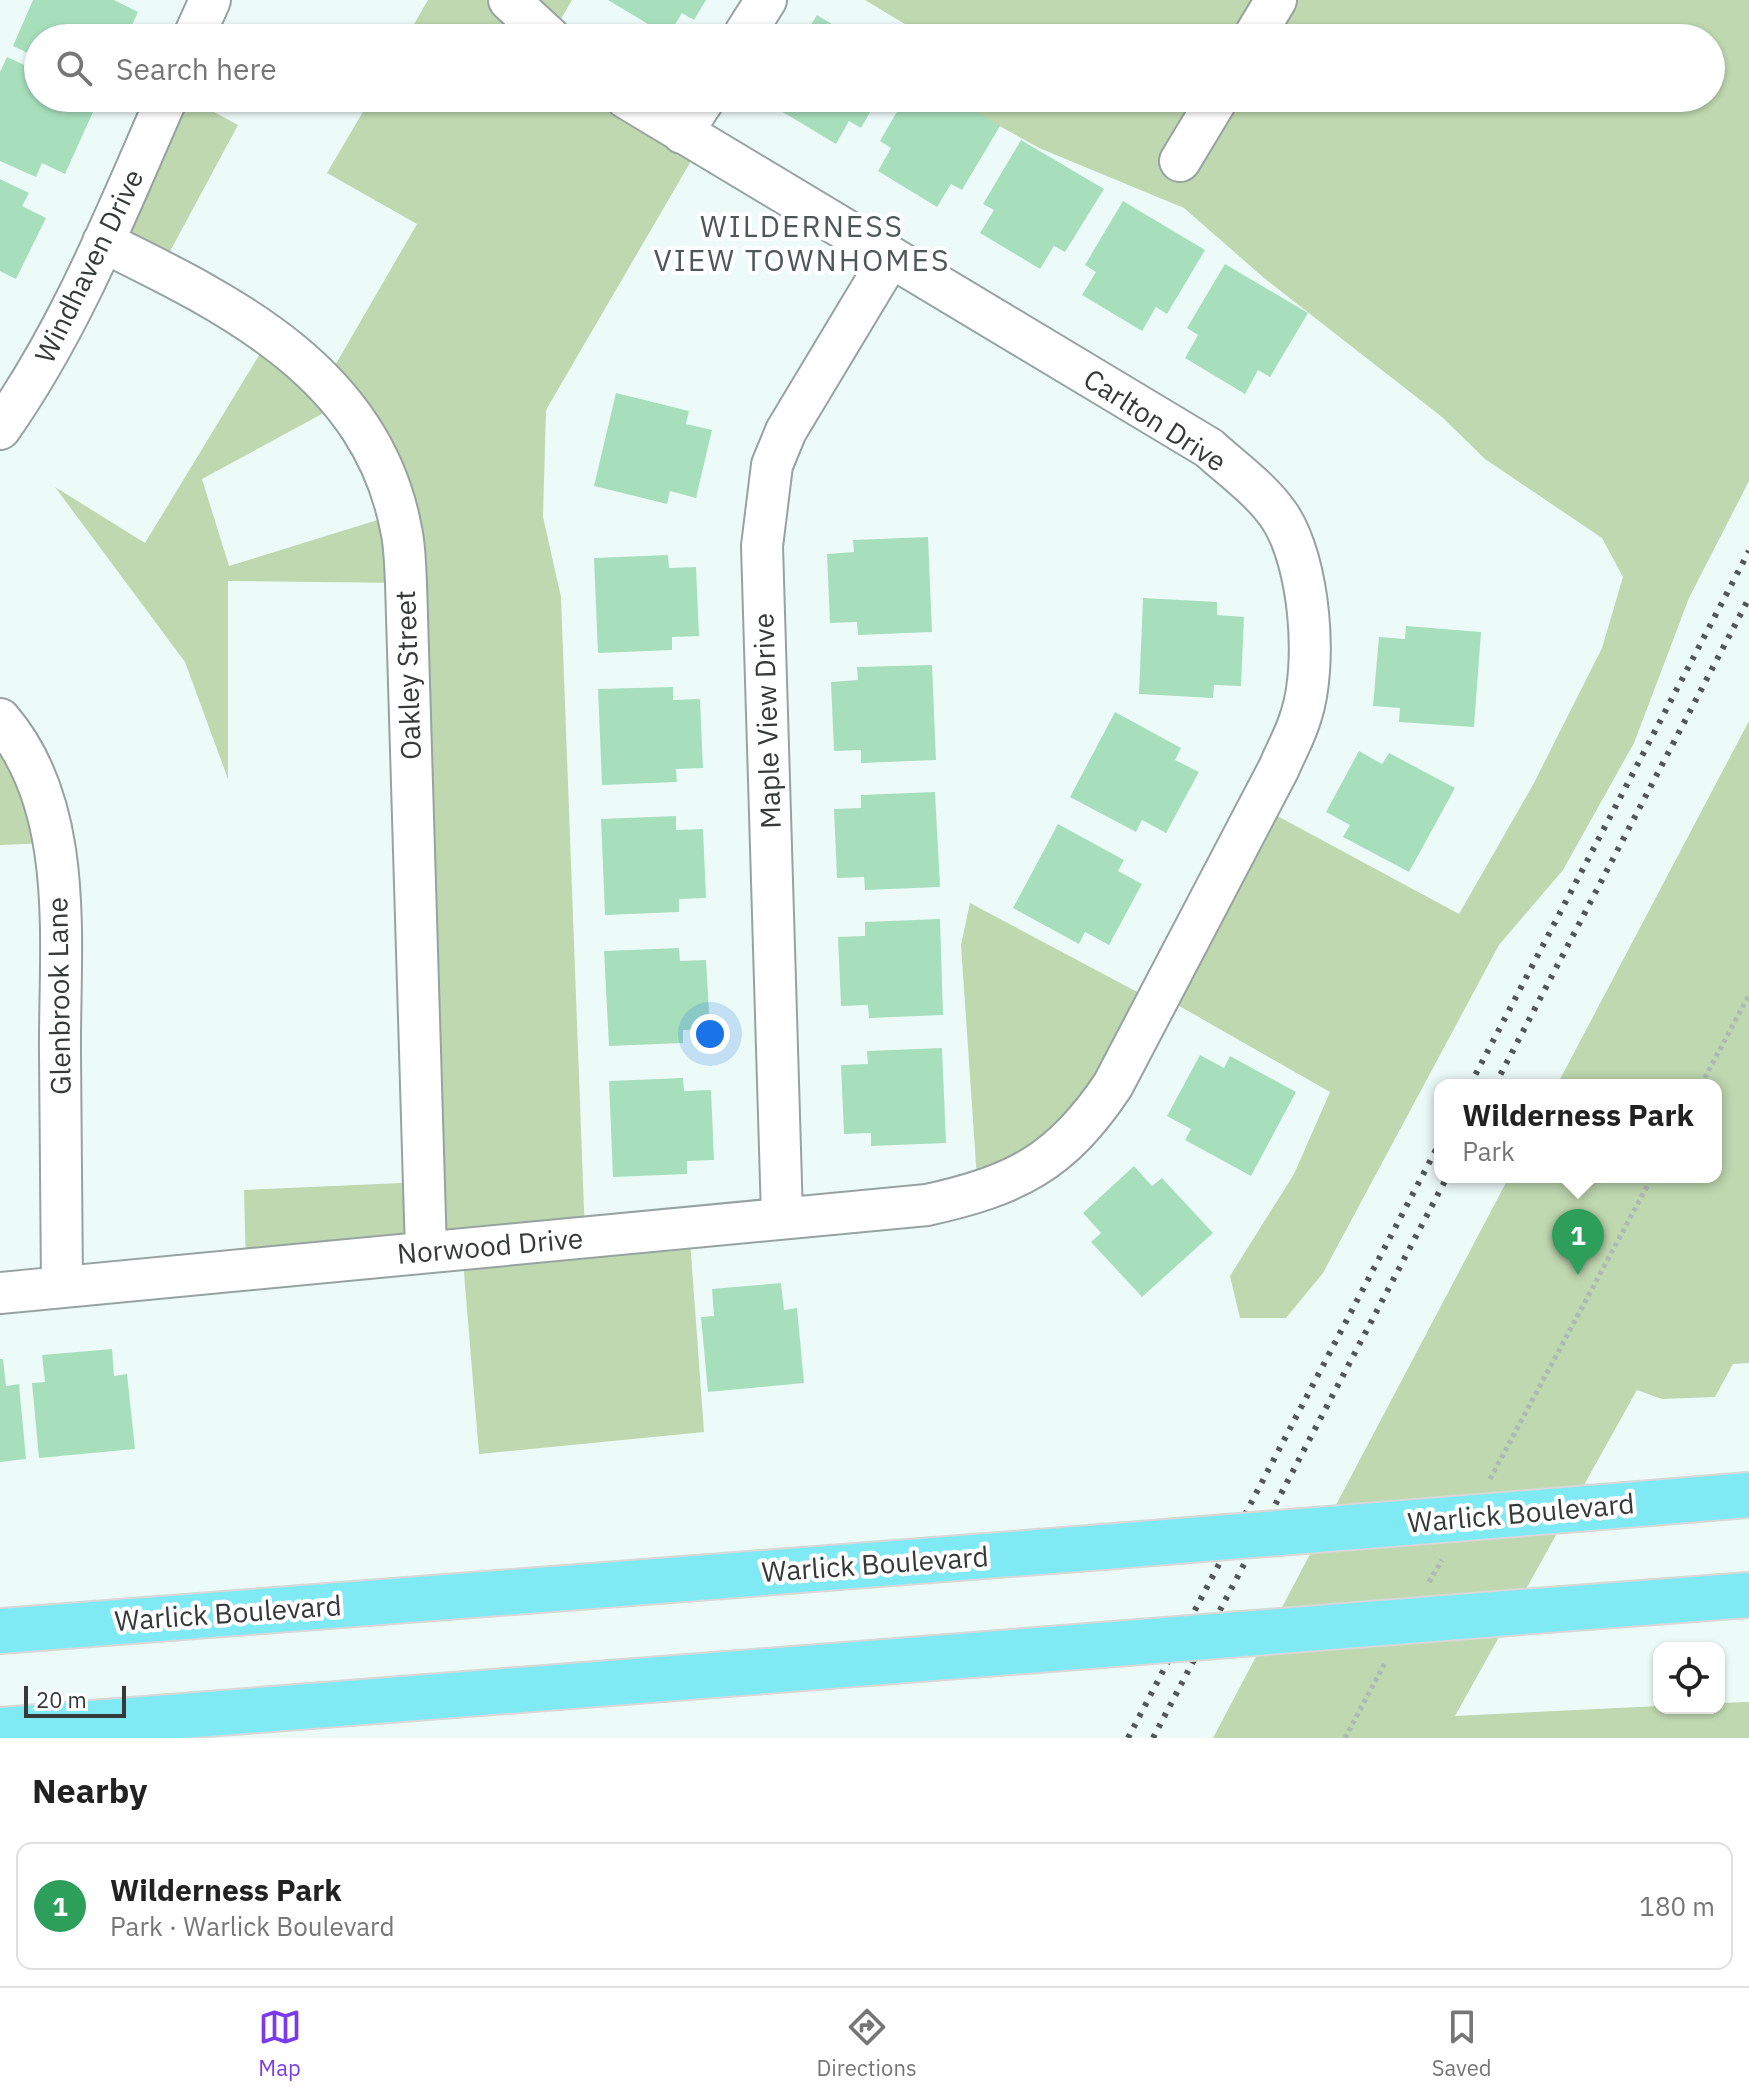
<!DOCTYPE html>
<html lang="en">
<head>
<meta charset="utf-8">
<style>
	body { margin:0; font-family:"IBM Plex Sans",sans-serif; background:#f2f2f2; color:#222 }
	.controls { position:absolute; right:24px; bottom:24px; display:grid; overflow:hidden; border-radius:16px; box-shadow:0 2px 6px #0004 }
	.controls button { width:72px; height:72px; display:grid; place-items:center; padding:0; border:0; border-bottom:2px solid #e0e0e0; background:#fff; color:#222; font:40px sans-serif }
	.scale { position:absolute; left:24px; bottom:20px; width:102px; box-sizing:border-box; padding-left:8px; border:4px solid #353a39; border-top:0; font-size:22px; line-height:28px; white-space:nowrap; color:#353a39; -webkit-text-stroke:6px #fff; paint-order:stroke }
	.you { position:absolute; left:710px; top:1034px; width:28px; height:28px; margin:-20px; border:6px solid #fff; border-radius:50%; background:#1a73e8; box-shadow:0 0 0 12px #1a73e833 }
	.badge { display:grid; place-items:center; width:52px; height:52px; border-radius:50%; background:#7c3aed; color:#fff; font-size:26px; font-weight:700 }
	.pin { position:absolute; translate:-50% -66px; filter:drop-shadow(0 2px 4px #0008) }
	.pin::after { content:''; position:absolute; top:42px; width:28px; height:24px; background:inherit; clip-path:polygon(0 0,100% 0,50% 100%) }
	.popup { position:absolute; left:1434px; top:1079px; width:288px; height:104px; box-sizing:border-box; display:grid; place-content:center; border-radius:16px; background:#fff; filter:drop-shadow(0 2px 6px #0005); font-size:26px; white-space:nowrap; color:#767676 }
	.popup b { font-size:30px; color:#222 }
	.popup::after { content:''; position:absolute; left:50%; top:100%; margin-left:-16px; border:16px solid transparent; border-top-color:#fff }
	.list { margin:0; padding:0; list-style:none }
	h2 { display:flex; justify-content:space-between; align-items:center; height:104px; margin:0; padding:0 32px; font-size:34px }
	h2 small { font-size:26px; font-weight:400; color:#767676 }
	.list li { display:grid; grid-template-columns:52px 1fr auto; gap:24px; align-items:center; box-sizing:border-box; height:128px; margin:0 16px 16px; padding:0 16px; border:2px solid #e0e0e0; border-radius:16px }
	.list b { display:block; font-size:30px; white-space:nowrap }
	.list p { margin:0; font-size:26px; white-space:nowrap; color:#767676 }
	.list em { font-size:26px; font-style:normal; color:#767676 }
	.icon { flex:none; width:44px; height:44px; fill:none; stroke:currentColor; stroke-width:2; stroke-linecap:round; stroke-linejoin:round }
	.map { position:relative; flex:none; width:1749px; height:1738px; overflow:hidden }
	.search { position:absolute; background:#fff; box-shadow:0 2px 6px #0004; left:24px; right:24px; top:24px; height:88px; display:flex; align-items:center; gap:20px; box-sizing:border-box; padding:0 28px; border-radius:44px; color:#767676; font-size:30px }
	.sheet { height:248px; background:#fff }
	nav { display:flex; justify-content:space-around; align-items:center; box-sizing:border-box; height:112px; border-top:2px solid #e0e0e0; background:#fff; font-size:22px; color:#767676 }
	nav a { display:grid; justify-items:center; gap:4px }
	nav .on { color:#7c3aed }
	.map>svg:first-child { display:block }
</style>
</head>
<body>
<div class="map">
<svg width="1749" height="1738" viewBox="0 0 1749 1738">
	<rect width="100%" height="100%" fill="#edfbf8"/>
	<path fill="#bfd8b0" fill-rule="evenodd" d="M428 0H572L550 38H406Z
		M865 0H1749V481L1689 598 1634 743 1563 870 1499 945 1323 1273 1286 1318H1240L1230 1276 1294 1174 1330 1092 1160 995 1259 806 1459 914 1534 783 1602 648 1623 577 1602 538 1485 459 1442 417 1264 278 1184 208 1039 148 949 98H1711V38H928Z
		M167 98H188L238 125 160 270 103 242Z
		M371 98H626L701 144 546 410 543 517 561 597 585 1236 689 1226 704 1432 479 1454 462 1249 246 1269 244 1190 423 1182 405 583 228 581V779L185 662 55 487 145 543 272 334 326 381 417 224 327 173ZM344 402 397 514 229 566 202 479Z
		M1749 721V1363L1733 1364 1715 1397 1662 1399 1637 1390 1455 1716 1659 1706 1719 1708V1703L1749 1702V1738H1213L1509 1177H1716V1085H1557Z
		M0 726 52 843 0 845Z
		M970 903 1156 1002 1113 1085 978 1193 961 945Z"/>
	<path fill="#a7dfbd" d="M33 0H114L138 12 126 38H38V58L13 46Z
		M608 0H706L694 20 682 13 668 36Z
		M817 15 855 38H803Z
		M7 57 38 71V98H70L69 101 93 112 65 174 42 163 36 177 0 161V72Z
		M782 98H878L861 128 849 121 836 144 776 108Z
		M905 98H953L1000 126 962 190 951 184 937 207 878 171 891 148 880 141Z
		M1021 140 1104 189 1065 252 1054 246 1040 269 980 233 994 210 983 204Z
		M0 179 29 193 22 206 46 218 16 279 0 271Z
		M1123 201 1205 250 1167 314 1156 307 1142 331 1082 295 1096 272 1085 265Z
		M1225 264 1308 313 1270 377 1258 370 1245 394 1185 358 1198 335 1187 328Z
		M616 393 689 411 686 424 712 430 696 498 670 491 667 504 594 486Z
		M928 537 932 632 858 635 857 622 830 623 827 554 854 552 853 540Z
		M668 555 669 568 696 567 699 636 672 637V650L598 653 594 558Z
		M1143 598 1217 602V615L1244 617 1241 686 1214 685 1213 698 1139 694Z
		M1406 626 1481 632 1474 727 1399 722 1400 708 1373 706 1379 637 1405 639Z
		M932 665 936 760 861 763V750L834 751 831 682 858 680 857 667Z
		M673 687V700L700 699 703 768 676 769 677 782 602 785 598 689Z
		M1115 712 1181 748 1175 760 1199 772 1166 833 1142 820 1136 832 1070 797Z
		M1359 751 1382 764 1389 753 1455 788 1409 872 1343 837 1350 825 1326 812Z
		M935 792 940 887 865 890 864 877 837 878 834 809 861 808V795Z
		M676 816V830L703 829 706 898 679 899V912L605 915 601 819Z
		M1058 824 1124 860 1118 871 1142 884 1109 945 1085 932 1079 944 1013 908Z
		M940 919 943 1015 869 1018 868 1005 841 1006 838 937 865 936V922Z
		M679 948 680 961 706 960 710 1029 683 1030V1043L609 1046 604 951Z
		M942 1048 946 1143 871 1146V1133L844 1134 841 1065 868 1064 867 1051Z
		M1200 1055 1224 1068 1230 1056 1296 1092 1251 1176 1185 1140 1191 1129 1167 1116Z
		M683 1078 684 1091 711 1090 714 1160 687 1161V1174L613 1177 609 1081Z
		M1134 1166 1152 1186 1162 1178 1213 1233 1142 1297 1091 1242 1101 1233 1083 1213Z
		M781 1283 784 1310 797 1308 804 1383 708 1392 701 1317 714 1316 712 1289Z
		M112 1349 114 1376 127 1374 135 1449 39 1458 32 1383 45 1382 42 1355Z
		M0 1359H3L6 1386 19 1384 26 1459 0 1462Z"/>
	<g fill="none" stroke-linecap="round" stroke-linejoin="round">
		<defs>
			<path id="minor" d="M509 0 550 38
				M193 38 210 0
				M742 38 766 0
				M1253 38 1276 0
				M682 133 705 98
				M1180 161 1218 98
				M103 242C232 305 372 374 401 529 405 546 405 565 406 583L426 1252
				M0 429C72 327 117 211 167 98
				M0 719C77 808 59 946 60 1054 61 1132 61 1209 62 1287
				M782 1216 762 546 772 465 786 431 890 258
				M0 1293 927 1205C1016 1185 1061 1163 1113 1085L1279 768C1286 751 1296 734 1301 716 1318 664 1310 563 1280 517 1262 490 1232 469 1209 448L626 98"/>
			<path id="major" d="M1577 1509 1749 1495
				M1521 1612 1749 1595
				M0 1631 1103 1547
				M0 1730 1050 1649"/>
		</defs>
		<use href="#minor" stroke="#96a3a0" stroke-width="44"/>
		<use href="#major" stroke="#d7d8d7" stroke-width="48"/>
		<path stroke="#aeb9b6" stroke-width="5" stroke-dasharray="4 4" stroke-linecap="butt" d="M1701 1085 1749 995
			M1490 1479 1652 1177
			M1429 1582 1442 1560
			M1345 1738 1386 1661"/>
		<use href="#minor" stroke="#fff" stroke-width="40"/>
		<use href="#major" stroke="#7feaf4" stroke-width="44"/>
		<path stroke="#515756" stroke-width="6" stroke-dasharray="4 8" stroke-linecap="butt" d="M1470 1085 1749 551
			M1495 1085 1749 598
			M1128 1738 1440 1142
			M1153 1738 1447 1177"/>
		<defs>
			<path id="major-bridge" d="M1103 1547 1577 1509
				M1050 1649 1521 1612"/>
		</defs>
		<use href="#major-bridge" stroke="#d7d8d7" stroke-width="48" stroke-linecap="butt"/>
		<use href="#major-bridge" stroke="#7feaf4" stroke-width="44"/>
	</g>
	<g text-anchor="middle" stroke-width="8" stroke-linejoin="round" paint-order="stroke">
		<g font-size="28" fill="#353a39" stroke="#fff">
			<text transform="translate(89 266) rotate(-64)" y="10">Windhaven Drive</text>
			<text transform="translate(1155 420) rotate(33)" y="10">Carlton Drive</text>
			<text transform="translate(408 675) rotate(-92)" y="10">Oakley Street</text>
			<text transform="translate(767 721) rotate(-92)" y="10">Maple View Drive</text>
			<text transform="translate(59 996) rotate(-91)" y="10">Glenbrook Lane</text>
			<text transform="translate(490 1246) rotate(-5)" y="10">Norwood Drive</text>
			<text transform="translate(1521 1513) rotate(-5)" y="10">Warlick Boulevard</text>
			<text transform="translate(875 1564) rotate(-4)" y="10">Warlick Boulevard</text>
			<text transform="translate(228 1613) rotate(-4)" y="10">Warlick Boulevard</text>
		</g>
		<g font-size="30" letter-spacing="2" fill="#4e5957" stroke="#fff">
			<text x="802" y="237">WILDERNESS<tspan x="802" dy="34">VIEW TOWNHOMES</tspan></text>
		</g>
	</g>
</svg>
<div class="controls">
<button><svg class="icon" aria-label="locate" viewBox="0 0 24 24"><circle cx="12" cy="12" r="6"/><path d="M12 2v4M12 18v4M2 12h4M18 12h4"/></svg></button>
</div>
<div class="scale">20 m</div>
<div class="you"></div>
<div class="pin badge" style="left:1578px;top:1275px;background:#2e9e5b">1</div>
<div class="popup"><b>Wilderness Park</b>Park</div>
<div class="search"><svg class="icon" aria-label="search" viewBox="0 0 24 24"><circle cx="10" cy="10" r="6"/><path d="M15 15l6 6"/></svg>Search here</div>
</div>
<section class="sheet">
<h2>Nearby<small></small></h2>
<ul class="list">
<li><span class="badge" style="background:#2e9e5b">1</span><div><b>Wilderness Park</b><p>Park · Warlick Boulevard</p></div><em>180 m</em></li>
</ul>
</section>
<nav>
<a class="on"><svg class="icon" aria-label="map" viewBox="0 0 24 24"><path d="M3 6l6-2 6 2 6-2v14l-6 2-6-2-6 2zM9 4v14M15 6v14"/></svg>Map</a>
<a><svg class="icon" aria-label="directions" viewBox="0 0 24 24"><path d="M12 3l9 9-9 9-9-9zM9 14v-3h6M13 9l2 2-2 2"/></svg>Directions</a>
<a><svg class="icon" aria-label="saved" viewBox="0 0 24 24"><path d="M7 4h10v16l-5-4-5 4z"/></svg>Saved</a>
</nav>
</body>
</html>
